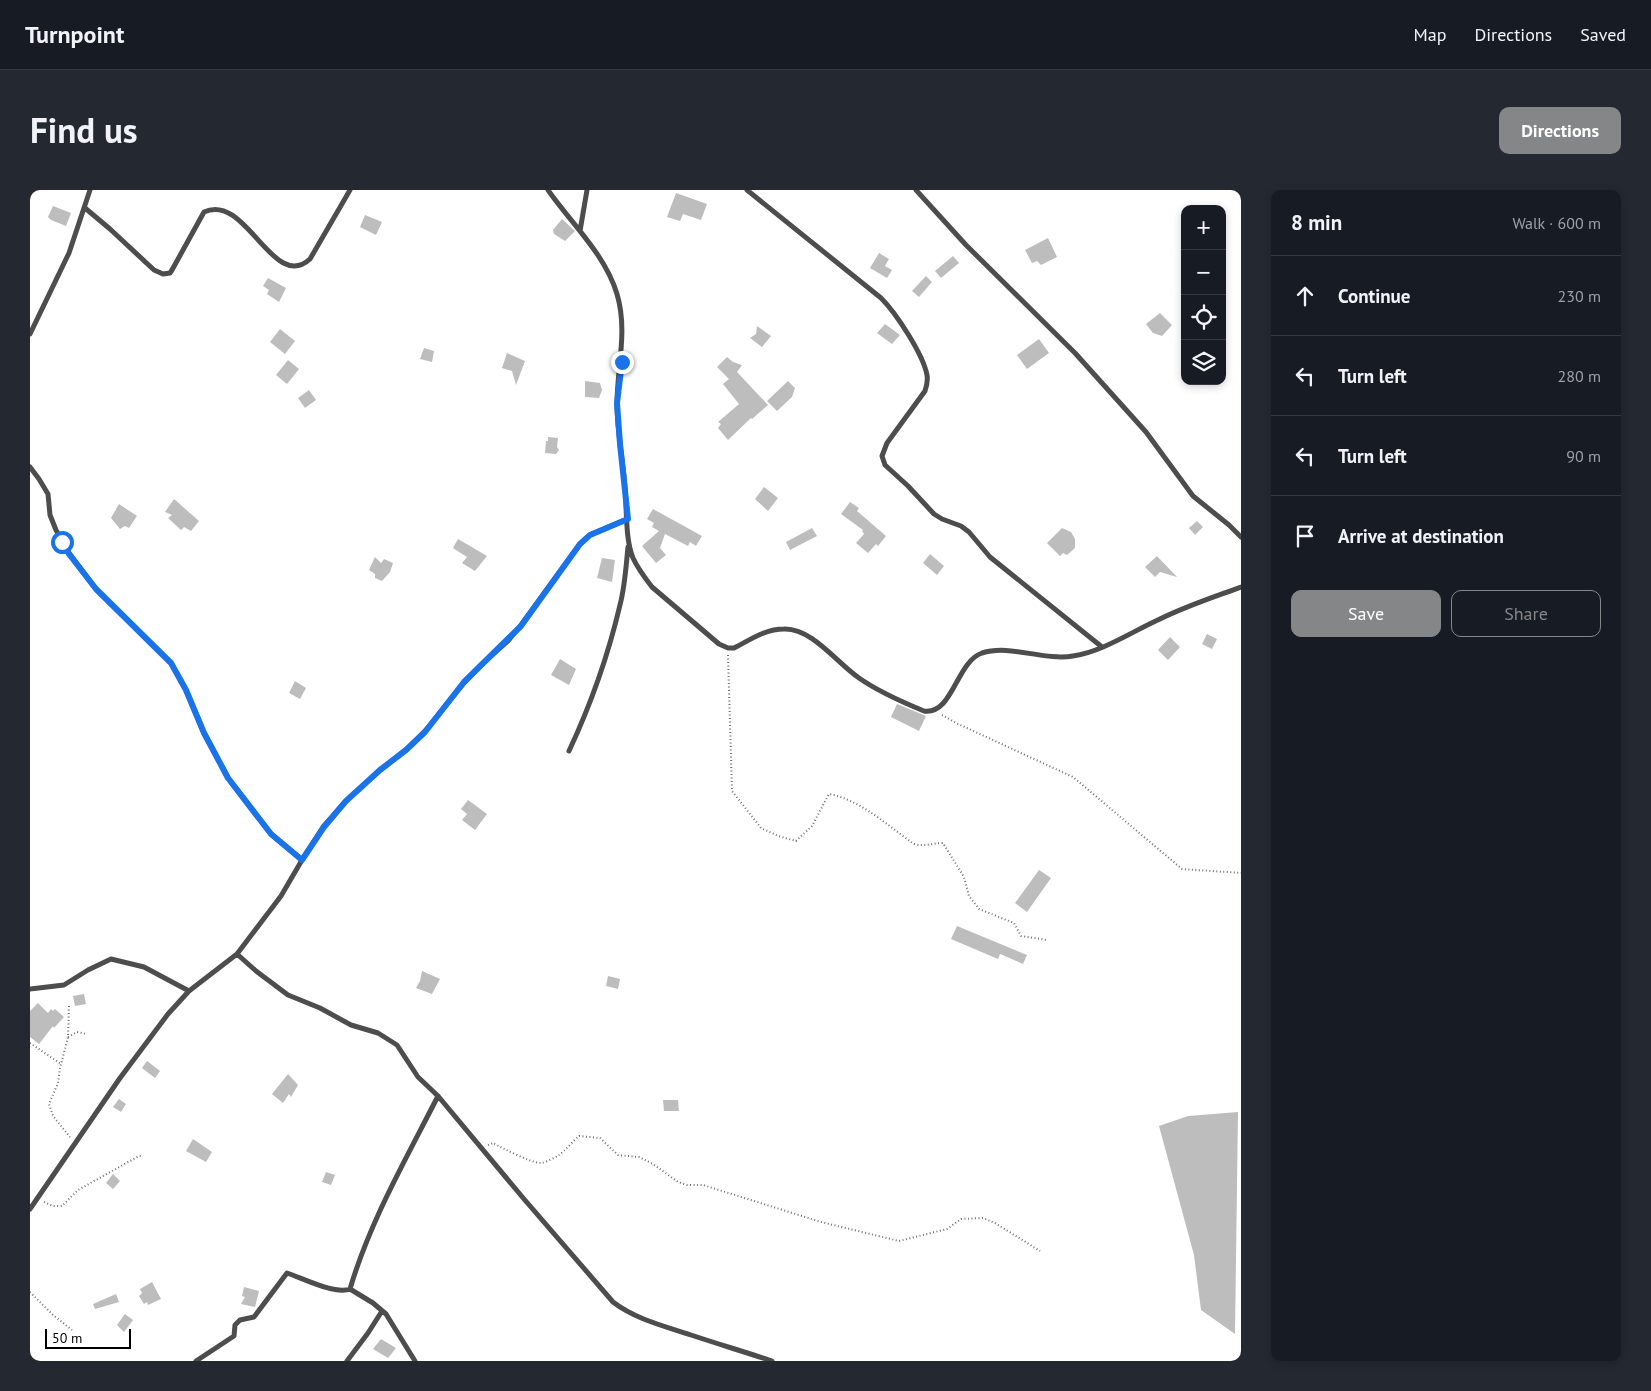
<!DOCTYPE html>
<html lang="en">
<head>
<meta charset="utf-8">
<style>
	body { margin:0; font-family:"PT Sans",sans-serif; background:#242831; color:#f1f3f6 }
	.controls { position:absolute; right:15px; top:15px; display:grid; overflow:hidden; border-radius:10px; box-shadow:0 2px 8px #0003 }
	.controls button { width:45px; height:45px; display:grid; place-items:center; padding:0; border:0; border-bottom:1px solid #363941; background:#171b24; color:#f1f3f6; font:25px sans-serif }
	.scale { position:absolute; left:15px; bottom:12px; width:86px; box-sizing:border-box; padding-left:5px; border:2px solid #000; border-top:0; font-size:14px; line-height:18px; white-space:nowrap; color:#000; -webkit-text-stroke:4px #fff; paint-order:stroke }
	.stop { position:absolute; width:15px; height:15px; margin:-11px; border:4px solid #1a73e8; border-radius:50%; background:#fff }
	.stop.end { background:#1a73e8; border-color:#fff; box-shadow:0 1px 5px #0008 }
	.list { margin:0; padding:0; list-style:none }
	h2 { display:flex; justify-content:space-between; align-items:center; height:65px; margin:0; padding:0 20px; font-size:21px }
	h2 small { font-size:16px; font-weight:400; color:#9ea1a6 }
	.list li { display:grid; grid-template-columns:32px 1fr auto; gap:15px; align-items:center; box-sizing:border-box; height:80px; padding:0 20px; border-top:1px solid #363941 }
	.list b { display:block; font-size:19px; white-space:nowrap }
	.list em { font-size:16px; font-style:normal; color:#9ea1a6 }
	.actions { display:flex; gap:10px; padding:15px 20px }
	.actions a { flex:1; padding:11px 0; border:1px solid #858687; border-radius:10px; text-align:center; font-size:18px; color:#858687 }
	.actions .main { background:#858687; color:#fff }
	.icon { flex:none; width:28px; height:28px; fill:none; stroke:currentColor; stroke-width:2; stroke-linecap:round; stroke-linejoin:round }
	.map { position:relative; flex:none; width:1211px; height:1171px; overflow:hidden; border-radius:10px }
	header { display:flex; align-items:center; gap:30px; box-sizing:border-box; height:70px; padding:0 25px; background:#171b24; border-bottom:1px solid #363941 }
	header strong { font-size:24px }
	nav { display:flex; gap:28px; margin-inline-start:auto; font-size:18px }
	.intro { display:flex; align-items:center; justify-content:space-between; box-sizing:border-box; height:120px; padding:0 30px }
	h1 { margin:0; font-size:35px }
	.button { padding:12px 22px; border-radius:10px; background:#858687; color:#fff; font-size:18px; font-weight:700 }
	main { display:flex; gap:30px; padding:0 30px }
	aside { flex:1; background:#171b24; border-radius:10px; box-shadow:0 2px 8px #0003 }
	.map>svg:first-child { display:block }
</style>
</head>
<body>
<header>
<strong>Turnpoint</strong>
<nav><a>Map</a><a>Directions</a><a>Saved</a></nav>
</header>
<div class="intro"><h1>Find us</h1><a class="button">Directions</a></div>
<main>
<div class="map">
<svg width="1211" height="1171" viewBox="0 0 1211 1171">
	<rect width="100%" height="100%" fill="#fff"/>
	<path fill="#bdbdbd" d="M646 3 677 14 671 30 653 24 650 31 637 27Z
		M23 16 41 23 36 36 21 30 18 27Z
		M335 25 352 32 346 45 330 37Z
		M532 29 545 41 535 51 524 44 523 40Z
		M1018 48 1027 67 1011 75 1007 71 1002 73 995 60Z
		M849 63 859 69 855 76 862 80 857 88 840 78Z
		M923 66 929 73 911 88 905 81Z
		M896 86 902 92 889 107 882 101Z
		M238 88 256 98 249 112 237 104 239 100 233 96Z
		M1130 123 1142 135 1132 146 1123 143 1116 134Z
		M855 134 870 145 862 154 847 143Z
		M727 136 741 146 732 157 720 148 726 144Z
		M250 139 265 151 255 164 240 152Z
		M1009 149 1019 163 997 179 987 165Z
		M394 158 404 161 402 172 390 169Z
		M477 163 495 171 486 195 482 181 472 178Z
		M697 167 703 172 712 175 707 182 738 215 722 229 721 228 698 250 688 238 691 234 688 232 709 214 693 194 699 189 687 177Z
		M258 170 269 179 257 194 246 185Z
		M555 191 570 193 572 200 569 208 555 207Z
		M758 191 765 198 762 207 747 221 737 211Z
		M279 200 286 210 275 218 268 208Z
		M518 247 528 248 527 257 529 260 526 264 515 263 516 251H518Z
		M734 297 748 308 738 321 725 309Z
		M144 309 169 331 161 341 154 337 151 340 138 328 142 325 135 322Z
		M820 312 829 318 827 321 856 346 848 356 846 354 838 363 826 353 834 344 832 341 833 340 811 324Z
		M89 314 107 326 99 338 95 336 90 339 81 328Z
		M623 319 672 346 666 356 660 352 658 356 635 344 630 358 636 365 626 373 612 356 629 341 622 337 624 333 617 329Z
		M1167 331 1173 337 1165 345 1159 338Z
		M782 338 787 346 760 360 756 352Z
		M1032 338 1041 342 1045 349V358L1037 365 1033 363 1030 366 1017 353Z
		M428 349 457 366 445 381 432 373 437 367 423 358Z
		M900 364 914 376 907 385 893 373Z
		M1127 366 1147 387 1130 382 1125 387 1115 377Z
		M345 367 351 373 354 369 363 373 360 382 352 391 345 388V384L339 380Z
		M572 368 585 370 582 392 567 388Z
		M1177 444 1187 449 1182 459 1172 454Z
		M1140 447 1150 457 1138 470 1128 460Z
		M530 469 546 479 539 495 521 485Z
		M265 491 276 498 270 509 259 503Z
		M867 514 896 526 889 541 861 527Z
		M438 610 457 624 445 640 432 630 437 624 431 619Z
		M1009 680 1021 688 997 722 985 713Z
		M927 736 997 765 993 774 970 764 968 769 921 749Z
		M392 781 410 789 402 804 386 798 390 791Z
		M578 786 590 789 588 799 576 796Z
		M54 804 56 814 45 816 43 806Z
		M8 813 18 823 21 819 23 821 25 819 34 827 24 838 23 836 9 854 0 847V821Z
		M117 871 130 881 125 888 112 878Z
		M258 884 268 895 261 907 259 904 253 913 242 904Z
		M89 909 96 914 91 922 83 917Z
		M633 910H648L649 921H634Z
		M1208 922 1205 1144 1171 1120 1164 1065 1129 936 1158 926Z
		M163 949 182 962 176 972 156 961Z
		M296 982 305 985 301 995 292 992Z
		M83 984 90 991 83 999 76 993Z
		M122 1092 131 1109 118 1115 117 1112 114 1114 109 1106 112 1103 110 1099Z
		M214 1097 229 1101 225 1117 211 1114 215 1107 212 1106Z
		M86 1104 89 1112 65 1119 63 1114Z
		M95 1124 103 1130 94 1142 87 1135Z
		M351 1149 366 1158 358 1168 343 1159Z"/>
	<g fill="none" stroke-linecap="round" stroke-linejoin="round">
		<path stroke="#6f6f6f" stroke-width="2" stroke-dasharray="1 2.5" stroke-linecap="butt" d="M698 465 702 601 731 638 748 646 766 651 782 636 799 604C831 610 858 636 884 654 895 657 902 653 913 653L934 687 939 706 949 719 984 733 991 746 1017 750
			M912 525 926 533 1043 587 1152 679 1211 683
			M39 816 38 847 30 878 28 893 19 914 23 926 40 947
			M38 847 47 842 57 844
			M0 853 31 874
			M458 955 463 953C472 958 501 973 511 973 517 972 524 968 529 965 535 961 542 952 549 946L570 948 588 965 609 967 623 974 648 992 657 995H673L791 1032 869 1051 917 1039 931 1029 953 1028 965 1033 1010 1061
			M14 1012 23 1016H32L48 1000 109 966H112
			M0 1102 23 1125 42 1140"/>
		<path stroke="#4d4d4d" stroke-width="5" d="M518 0C541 33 575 64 587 104 598 141 587 177 587 214 587 242 593 269 595 297 597 318 595 349 603 368 608 379 615 388 622 397L689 454 698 458H704C720 450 735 439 754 439 782 438 807 473 829 488 849 502 872 512 894 521 923 525 926 472 952 463 980 454 1014 471 1043 466 1072 462 1103 441 1130 429 1156 416 1184 407 1211 397
			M717 0 851 108C866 123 893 164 897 185 898 191 897 195 895 201L857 253 852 266 855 275 878 296 904 324 912 329 931 336 939 342 960 367 1072 457
			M886 0 936 55 1045 163 1116 242 1163 306 1199 335 1211 347
			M55 18 80 39 124 80 133 84 140 83 142 80 174 22C216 2 243 103 280 69L320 0
			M550 41 557 0
			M0 144 39 63 60 0
			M0 277 9 289 18 304 20 325 26 340 39 363 66 399 141 473 156 500 174 543 198 588 241 644 272 670
			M539 561C561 514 578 466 590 415 595 396 596 376 598 357
			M207 764 226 781 258 805 290 818 321 835 348 843 367 855 388 887 408 906 494 1009 583 1112C605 1129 634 1136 661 1145 688 1154 715 1162 742 1171
			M0 799 34 795 58 780 81 769 114 777 159 801
			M0 1019 90 888 138 824 159 801 207 764 251 706 272 670 293 637 316 611 350 580 376 560 395 541 434 493 450 476 478 451 491 435 550 354 560 345 597 329
			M320 1099 343 1113 356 1124 385 1171
			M166 1171 204 1146 205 1135 210 1130 224 1127 257 1083C272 1088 305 1105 320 1099 340 1031 376 969 408 906
			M317 1171 338 1143 352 1121"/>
	</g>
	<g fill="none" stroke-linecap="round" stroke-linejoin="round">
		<path stroke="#1a73e8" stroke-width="6" d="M32 352 39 364 66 399 141 473 156 500 174 543 198 588 241 644 272 670 294 637 316 611 350 580 376 560 395 542 434 492 491 436 550 354 560 345 598 329 590 254 587 213 592 172"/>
	</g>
</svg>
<div class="controls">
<button>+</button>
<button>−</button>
<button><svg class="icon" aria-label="locate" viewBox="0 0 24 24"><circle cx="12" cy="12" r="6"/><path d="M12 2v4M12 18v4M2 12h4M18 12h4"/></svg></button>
<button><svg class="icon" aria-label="layers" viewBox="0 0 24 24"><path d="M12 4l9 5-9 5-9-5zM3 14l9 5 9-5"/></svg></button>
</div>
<div class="scale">50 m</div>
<div class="stop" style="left:32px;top:352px"></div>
<div class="stop end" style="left:592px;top:172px"></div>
</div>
<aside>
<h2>8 min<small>Walk · 600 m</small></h2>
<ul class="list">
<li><svg class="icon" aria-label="ahead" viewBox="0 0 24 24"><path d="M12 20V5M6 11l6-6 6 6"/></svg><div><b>Continue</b></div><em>230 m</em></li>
<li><svg class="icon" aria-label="left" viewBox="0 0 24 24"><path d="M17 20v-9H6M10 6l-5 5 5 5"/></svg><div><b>Turn left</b></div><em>280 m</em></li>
<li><svg class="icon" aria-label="left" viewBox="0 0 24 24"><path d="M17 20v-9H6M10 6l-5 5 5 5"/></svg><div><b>Turn left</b></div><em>90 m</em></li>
<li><svg class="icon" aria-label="arrive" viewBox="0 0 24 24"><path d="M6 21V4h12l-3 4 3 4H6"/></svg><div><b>Arrive at destination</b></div></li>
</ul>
<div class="actions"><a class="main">Save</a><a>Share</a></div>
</aside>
</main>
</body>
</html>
